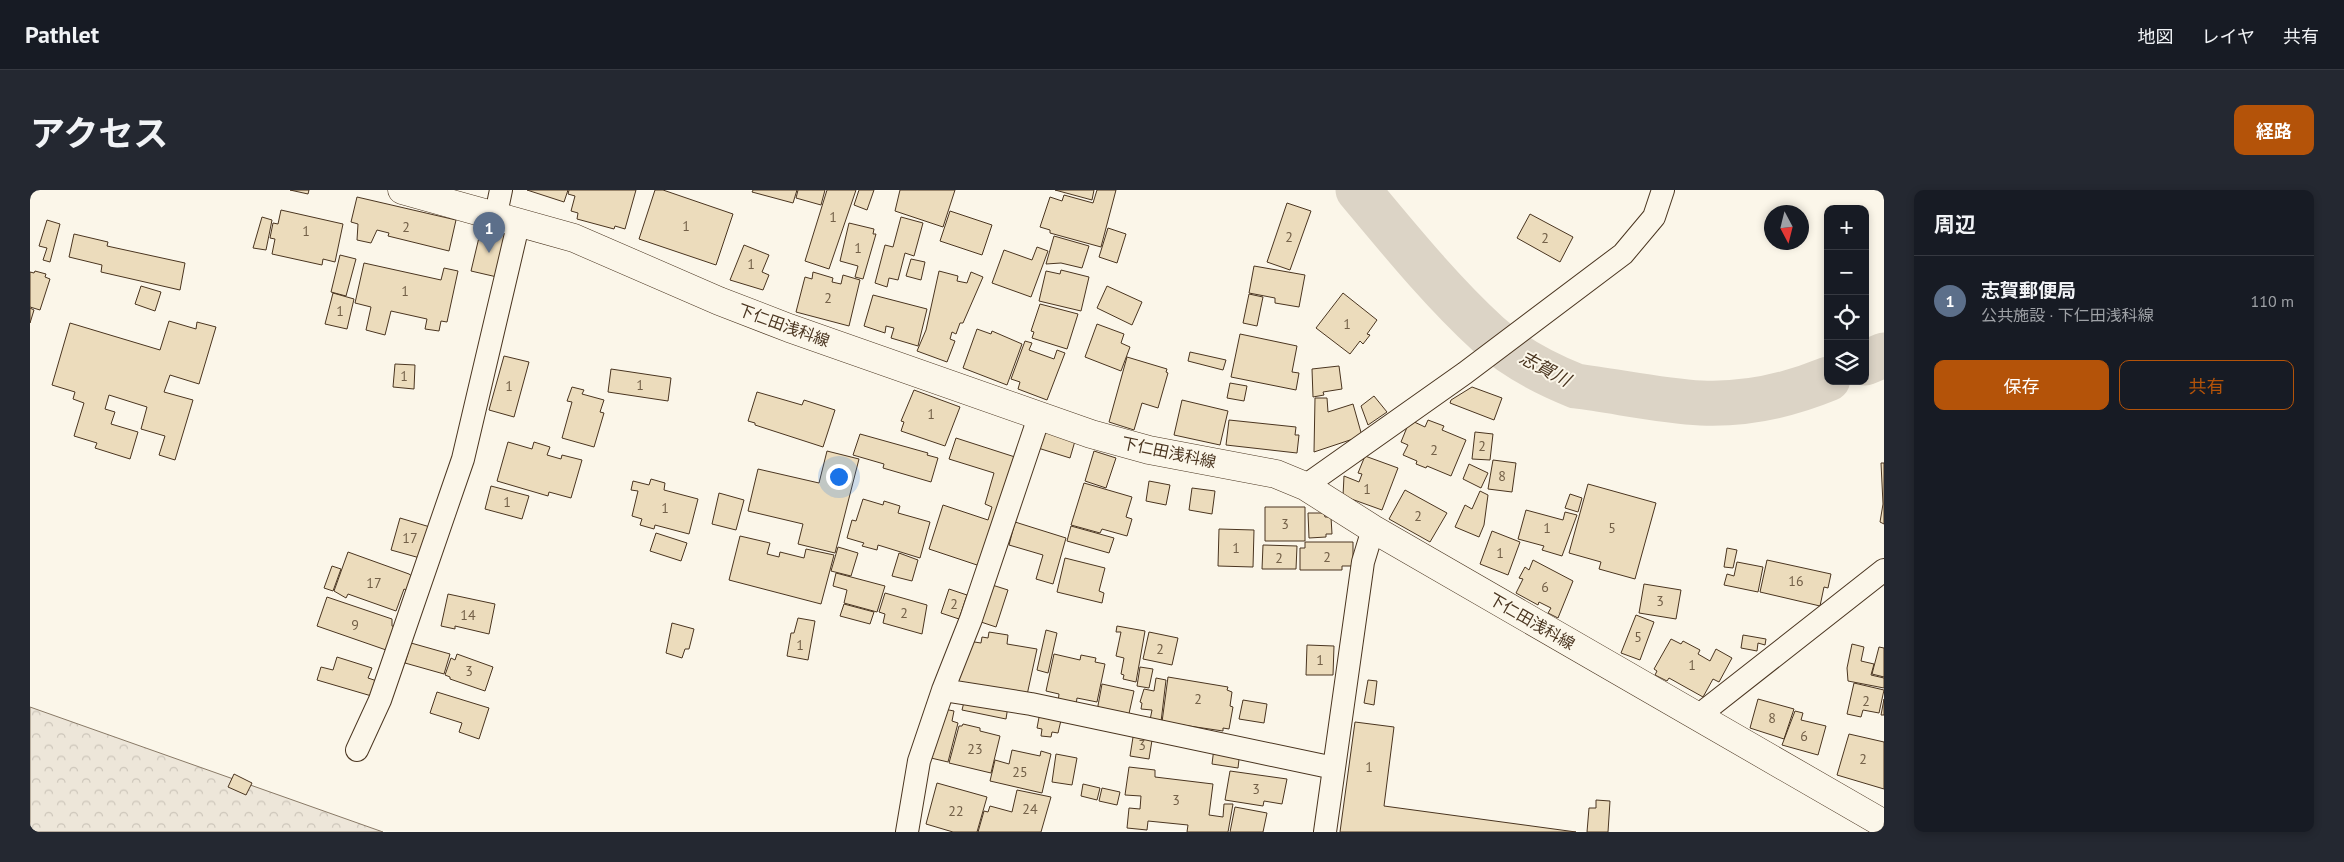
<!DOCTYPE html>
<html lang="ja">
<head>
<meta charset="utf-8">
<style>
	body { margin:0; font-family:"PT Sans","Noto Sans JP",sans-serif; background:#242831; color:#f1f3f6 }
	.controls { position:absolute; right:15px; top:15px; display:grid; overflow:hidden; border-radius:10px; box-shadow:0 2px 8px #0003 }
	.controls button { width:45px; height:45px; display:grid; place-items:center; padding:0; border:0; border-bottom:1px solid #363941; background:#171b24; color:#f1f3f6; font:25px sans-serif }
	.compass { position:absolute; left:1734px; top:15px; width:45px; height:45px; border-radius:50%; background:#171b24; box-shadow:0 2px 8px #0003; rotate:173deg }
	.you { position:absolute; left:808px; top:286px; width:18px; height:18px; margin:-12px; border:4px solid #fff; border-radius:50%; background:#1a73e8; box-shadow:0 0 0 8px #1a73e833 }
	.badge { display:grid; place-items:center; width:32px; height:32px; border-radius:50%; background:#b45309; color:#fff; font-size:16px; font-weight:700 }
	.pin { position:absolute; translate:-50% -41px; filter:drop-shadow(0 1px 2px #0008) }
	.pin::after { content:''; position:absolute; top:26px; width:18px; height:15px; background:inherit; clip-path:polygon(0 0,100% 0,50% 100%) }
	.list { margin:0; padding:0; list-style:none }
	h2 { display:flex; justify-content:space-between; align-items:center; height:65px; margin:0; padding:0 20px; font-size:21px }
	h2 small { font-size:16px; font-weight:400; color:#9ea1a6 }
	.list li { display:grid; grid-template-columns:32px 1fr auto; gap:15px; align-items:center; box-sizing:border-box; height:90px; padding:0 20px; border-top:1px solid #363941 }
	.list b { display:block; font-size:19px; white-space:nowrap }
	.list p { margin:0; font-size:16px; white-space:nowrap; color:#9ea1a6 }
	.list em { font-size:16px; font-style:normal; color:#9ea1a6 }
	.actions { display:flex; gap:10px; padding:15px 20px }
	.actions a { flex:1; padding:11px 0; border:1px solid #b45309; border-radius:10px; text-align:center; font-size:18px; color:#b45309 }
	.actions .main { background:#b45309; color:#fff }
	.icon { flex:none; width:28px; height:28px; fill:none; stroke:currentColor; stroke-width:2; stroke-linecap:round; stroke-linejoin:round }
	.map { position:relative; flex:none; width:1854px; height:642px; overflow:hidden; border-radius:10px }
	header { display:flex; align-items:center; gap:30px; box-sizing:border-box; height:70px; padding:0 25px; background:#171b24; border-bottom:1px solid #363941 }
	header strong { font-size:24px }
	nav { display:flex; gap:28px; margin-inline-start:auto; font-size:18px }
	.intro { display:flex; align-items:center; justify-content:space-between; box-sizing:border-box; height:120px; padding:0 30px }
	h1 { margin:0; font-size:35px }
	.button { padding:12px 22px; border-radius:10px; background:#b45309; color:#fff; font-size:18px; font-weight:700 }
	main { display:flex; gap:30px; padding:0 30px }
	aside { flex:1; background:#171b24; border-radius:10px; box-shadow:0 2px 8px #0003 }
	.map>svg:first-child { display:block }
</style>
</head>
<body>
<header>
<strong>Pathlet</strong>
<nav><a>地図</a><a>レイヤ</a><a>共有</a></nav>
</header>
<div class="intro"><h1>アクセス</h1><a class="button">経路</a></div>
<main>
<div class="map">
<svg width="1854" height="642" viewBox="0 0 1854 642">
	<defs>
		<pattern id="forest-crowns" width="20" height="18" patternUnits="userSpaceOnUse" patternTransform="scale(1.25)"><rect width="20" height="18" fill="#ede6d9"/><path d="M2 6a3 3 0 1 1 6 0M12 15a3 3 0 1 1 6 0" fill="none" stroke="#cdc6ba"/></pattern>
	</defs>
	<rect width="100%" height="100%" fill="#fbf6e9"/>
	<path fill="url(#forest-crowns)" stroke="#887966" d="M0 517 353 642H0Z"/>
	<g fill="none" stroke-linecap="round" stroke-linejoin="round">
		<path stroke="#dcd4c6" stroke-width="45" d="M1328 0C1369 49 1411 101 1458 144 1482 166 1516 184 1546 196 1586 201 1632 211 1671 213 1714 215 1759 205 1798 189
			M1835 173 1854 165"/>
	</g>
	<path fill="#ecdcbc" stroke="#4a3520" d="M260 0H279L278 4Z
		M497 0H538L534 12Z
		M539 0H606L595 39 585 36 584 39 547 29 548 23 541 21 545 6 538 4Z
		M625 0H633L703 24 686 75 609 49Z
		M723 0H767L763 13 722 2Z
		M768 0H795L791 15 766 8Z
		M797 0H826L799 79 775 71Z
		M829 0H844L837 20 824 15Z
		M870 0H925L913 37 865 21Z
		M1025 0H1064L1062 10Z
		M1067 0H1086L1071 57 1020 43V40L1010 37 1020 7 1032 11 1034 5 1063 13Z
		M327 7 426 30 419 61 358 46 359 43 347 40 341 53 327 50 328 34 321 32Z
		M1257 13 1281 21 1260 80 1237 72Z
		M251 20 313 34 305 72 293 69 292 75 242 64 245 49 240 48 243 33 248 34Z
		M920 21 962 35 952 65 910 51Z
		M1500 24 1543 47 1530 72 1487 48Z
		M232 27 242 30 236 60 223 58Z
		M871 27 893 33 884 66 875 63 868 90 859 88 857 97 845 93 855 55 863 57Z
		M17 30 30 34 20 72 13 70 17 58 9 56Z
		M819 33 844 39 843 44H846L833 89 825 87 828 76 810 71Z
		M1078 38 1096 44 1087 73 1069 67Z
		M451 39 477 45 467 87 441 81Z
		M44 44 78 52 77 56 155 73 150 100 71 82 72 75 39 67Z
		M1024 46 1059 56 1052 78 1031 73 1016 74Z
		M714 55 739 65 732 82 739 85 733 100 700 90Z
		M1007 57 1018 61 1001 107 962 93 974 60 1002 70Z
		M310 65 326 69 316 106 301 102Z
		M881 69 895 72 891 90 876 86Z
		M334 73 411 90 414 78 428 81 417 132 411 131 409 141 395 139 397 129 361 121 355 145 336 140 341 117 325 113Z
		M1224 76 1275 85 1269 117 1245 113V108L1219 103Z
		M1031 80 1059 87 1051 121 1009 111 1016 81 1030 84Z
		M5 81 16 84 15 87 20 89 10 120 0 117V82L4 83Z
		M909 81 928 86 927 91 937 93 941 82 953 87 933 133H930L926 144 922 142 920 149 925 151 917 172 887 161 896 140Z
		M783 82 803 88 802 92 811 94 813 85 830 90 819 136 766 122 775 87 782 89Z
		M111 96 131 102 125 121 105 114Z
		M1077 96 1112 112 1102 135 1067 118Z
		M303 103 324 109 317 139 295 134Z
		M1313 103 1347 130 1337 144 1340 145 1333 154 1330 151 1320 164 1286 138Z
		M1219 104 1233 107 1227 136 1213 133Z
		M843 105 897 119 888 156 861 148 864 138 856 136 855 143 834 136Z
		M1010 114 1048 124 1037 159 1002 148 1004 142 1001 141Z
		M0 118 4 120 0 133Z
		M139 131 166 139 167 132 186 137 169 194 140 185 134 202 163 210 145 270 129 265 135 246 111 239 117 217 79 205 75 219 85 222 81 234 108 242 100 269 65 258 67 253 44 246 54 213 43 209 45 202 22 195 40 133 130 160Z
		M1067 134 1094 144 1091 153 1100 157 1091 181 1055 167Z
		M947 139 961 144 962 141 992 154 977 195 933 178Z
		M1210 144 1267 156 1262 182 1269 183 1266 200 1201 187Z
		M995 151 1002 153 999 160 1024 169 1027 160 1035 163 1017 210 988 199 990 192 981 189Z
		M1160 162 1196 170 1193 180 1158 171Z
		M474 166 499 172 484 227 459 220Z
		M1097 167 1137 179 1136 182 1138 183 1128 218 1112 213 1104 240 1079 232Z
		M365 174 385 175 384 199 363 197Z
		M1309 176 1312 199 1293 202 1294 205 1283 207 1282 179Z
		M581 179 641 188 638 211 578 202Z
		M1200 193 1217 196 1214 211 1197 208Z
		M542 197 554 200 552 204 574 210 570 222 574 223 564 257 532 248 542 212 537 211Z
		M1442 197 1472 208 1464 230 1420 213 1421 210Z
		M884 200 930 217 915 256 871 241 874 232 871 231Z
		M727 202 772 215 774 210 805 220 793 257 725 235V233L718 231Z
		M1344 206 1357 222 1338 235 1331 216Z
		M1285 208H1297L1298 222 1323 214 1332 246 1284 262Z
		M1152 210 1198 221 1190 255 1144 245Z
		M1199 230 1266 237 1265 245H1269L1267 263 1196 255Z
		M1380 230 1395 237 1398 230 1414 236 1412 240 1436 250 1421 286 1397 276 1396 278 1386 274 1387 271 1373 265 1378 255 1371 252Z
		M1014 241 1045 251 1040 268 1008 258Z
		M1445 242 1463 244 1460 270 1442 269Z
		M830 244 898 263 897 265 908 268 901 292 853 278 854 274 823 265Z
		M926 248 985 267 950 376 899 359 913 315 958 330 962 317 955 314 964 283 919 269Z
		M478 252 502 259 504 252 520 257 517 265 531 269 532 265 552 270 541 308 519 302 518 306 467 291Z
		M797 261 829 269 805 363 768 354 773 334 718 321 728 279 789 293Z
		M1064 261 1086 268 1076 298 1055 291Z
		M1335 266 1368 278 1352 320 1313 306 1314 286 1329 292 1332 284 1328 283Z
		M1463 270 1486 273 1482 302 1458 299Z
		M1851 273H1854V334L1850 332 1853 314Z
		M1439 274 1458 283 1451 298 1433 289Z
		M621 289 635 293 634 300 668 309 659 344 625 335 624 339 610 335 612 329 602 326 608 301 601 300 603 291 619 295Z
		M1119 291 1140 295 1136 315 1116 311Z
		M1054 293 1102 307 1096 327 1102 329 1097 346 1072 339 1070 343 1041 335Z
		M1558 294 1626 313 1605 389 1569 379 1571 372 1539 363Z
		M461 296 499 306 492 329 455 319Z
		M1162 298 1185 301 1182 324 1159 320Z
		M1375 300 1417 323 1400 352 1359 329Z
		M1450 301 1458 305 1454 335 1449 347 1425 337 1435 315 1442 319Z
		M689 303 714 310 706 340 682 334Z
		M1540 304 1552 308 1548 322 1535 318Z
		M833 309 853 315 854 311 870 316 868 323 900 332 890 368 848 355 847 360 832 356 834 353 817 348 822 330 826 331Z
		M1235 317H1275V351H1235Z
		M1496 320 1533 330 1535 322 1547 325 1532 366 1512 360 1514 356 1488 349Z
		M1278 323H1294L1295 327H1301L1302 344H1296V347L1279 348Z
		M370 328 400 337 390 368 361 360Z
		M985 332 1036 348 1023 394 1006 389 1013 365 979 355Z
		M1041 336 1084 348 1079 363 1037 351Z
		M1189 339 1224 340 1223 377 1188 376Z
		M1462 341 1490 352 1478 385 1450 374Z
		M626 343 657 353 651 371 620 361Z
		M710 346 740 353 737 364 749 367 750 362 774 368 776 359 804 365 791 414 699 390Z
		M1275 352H1323V376H1312V380H1270V358H1275Z
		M1233 355 1267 356 1266 379H1232Z
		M808 357 828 363 821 386 801 381Z
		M1697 358 1707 360 1703 378 1694 377Z
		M318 362 379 384 383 387 378 401 374 399 366 421 318 404 316 408 304 401Z
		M869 363 888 370 882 391 862 386Z
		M1035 368 1075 378 1069 401 1074 403 1072 413 1027 402Z
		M1503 370 1543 391 1528 428 1518 423 1521 418 1509 412 1508 415 1486 403 1493 389 1489 388 1495 377 1499 380Z
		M1737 370 1801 384 1798 398 1794 397 1790 416 1730 402Z
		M1707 372 1733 377 1728 402 1694 395 1697 384 1704 386Z
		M302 376 311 379 303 401 294 398Z
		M806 383 855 396 847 422 814 413 817 400 803 396Z
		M959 394 978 400 966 437 948 431Z
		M1614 394 1651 400 1646 429 1609 423Z
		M919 399 937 405 929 429 911 423Z
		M855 403 897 415 892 444 853 433 855 424 849 422Z
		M418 404 465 414 459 444 425 436V439L411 436Z
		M297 407 362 429V436L365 437 359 461 287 436Z
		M814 414 844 422 840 434 810 426Z
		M1606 425 1624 432 1610 470 1591 463Z
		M768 428 785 431 778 470 757 466 761 443H764Z
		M642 433 664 439 659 459H655L652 468 636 463Z
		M1087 436 1115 441 1106 492 1093 489 1094 485 1091 484 1094 468 1086 466 1091 442H1086Z
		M1016 440 1027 443 1018 483 1007 480Z
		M959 442 978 445 977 454 1007 459 997 505 926 494 938 451 951 453 952 447 958 448Z
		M1119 442 1148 448 1142 475 1113 469Z
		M1713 445 1736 449 1735 455 1728 453 1727 461 1711 458Z
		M1641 449 1651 454 1653 451 1670 460 1668 464 1680 471 1686 459 1702 468 1689 492 1683 489 1673 507 1639 488 1637 491 1625 485 1627 481 1624 479Z
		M381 453 420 464 414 484 375 473Z
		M1822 454 1834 457 1831 471 1844 474 1841 485 1854 488V498L1818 491 1817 478Z
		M1277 455 1304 456 1303 485H1276Z
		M1849 457 1854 458V487L1842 484Z
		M427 464 463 477 455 501 420 489V487L415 485 421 468 425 470Z
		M1024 464 1050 470 1051 465 1066 468 1065 472 1075 474 1067 512 1047 508 1046 515 1028 512 1029 504 1016 501Z
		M307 467 342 478 338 488 350 492 345 507 287 490 291 477 303 480Z
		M1110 477 1123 479 1119 498 1107 496Z
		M1138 487 1198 497 1197 500 1202 502 1200 516 1203 517 1199 539 1193 538V541L1132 532Z
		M1126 488 1136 490 1131 532 1120 530 1122 520 1111 519 1112 513 1110 512 1114 499 1124 501Z
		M1338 490 1347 491 1344 515 1334 513Z
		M1824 493 1854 500 1849 523 1833 520 1831 527 1817 524Z
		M1072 494 1104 501 1098 528 1067 521Z
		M407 502 459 518 449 549 429 542 432 533 400 523Z
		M935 508 978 516 976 529 932 520Z
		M1728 509 1764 519 1754 549 1720 538Z
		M1854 509V525H1851Z
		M1213 510 1237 514 1234 533 1209 529Z
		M914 519 924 521 922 531 928 533 918 572 901 568Z
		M1765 521 1773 523 1771 530 1796 536 1788 565 1752 555Z
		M1010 522 1032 526 1028 543 1022 542 1021 547 1011 546 1012 539 1007 538Z
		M1325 532 1364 537 1354 616 1546 642H1310Z
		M933 534 950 538V541L970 546 961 583 919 573 929 536H932Z
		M1104 541 1123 544 1119 569 1100 566Z
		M1819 544 1854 552V599L1807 585Z
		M1184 558 1210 561 1208 578 1182 574Z
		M982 560 1010 566 1011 561 1021 564 1012 603 960 591 965 570 979 574Z
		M1026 564 1047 568 1042 595 1022 592Z
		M1099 577 1125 580V587L1183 594 1179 625 1193 627 1194 614H1203L1198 642H1157L1158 635 1118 631 1117 640 1097 638 1099 618 1110 619 1111 606 1095 605Z
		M1200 581 1257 589 1252 614 1234 611 1233 616 1195 610Z
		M204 584 222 593 216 605 198 597Z
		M907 593 957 607 947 642H923L896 634Z
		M1053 594 1070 598 1067 610 1051 606Z
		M1072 598 1090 602 1087 615 1069 611Z
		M987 600 1021 607 1011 642H948L954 621 958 622 960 616 982 622Z
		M1566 610 1580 611 1578 642H1557L1559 618H1566Z
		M1205 617 1237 623 1233 642H1200Z"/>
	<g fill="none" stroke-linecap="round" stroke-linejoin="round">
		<defs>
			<path id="minor" d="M466 24 471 0
				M1275 296 1435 183 1593 64 1624 27 1633 0
				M913 500 1001 514 1304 578
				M1668 526 1854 380
				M327 560 350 510 433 269 489 31
				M877 642 889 571 913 500 941 429 1009 227
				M1295 642 1333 372 1343 339"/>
			<path id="primary" d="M372 0 544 48 689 111 759 138 1061 244 1119 260 1246 284 1275 296 1343 339 1854 634"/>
		</defs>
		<use href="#minor" stroke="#4a3520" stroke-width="24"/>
		<use href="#primary" stroke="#4a3520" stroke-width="29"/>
		<use href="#minor" stroke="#fbf6e9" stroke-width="22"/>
		<use href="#primary" stroke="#fbf6e9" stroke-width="28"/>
	</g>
	<g text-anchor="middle" stroke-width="4" stroke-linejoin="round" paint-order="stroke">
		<g font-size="14" fill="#725f47">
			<text x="803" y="32">1</text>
			<text x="656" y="41">1</text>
			<text x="376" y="42">2</text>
			<text x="276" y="46">1</text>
			<text x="1259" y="52">2</text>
			<text x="1515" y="53">2</text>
			<text x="828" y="63">1</text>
			<text x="721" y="79">1</text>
			<text x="375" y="106">1</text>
			<text x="798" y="113">2</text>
			<text x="310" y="126">1</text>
			<text x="1317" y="139">1</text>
			<text x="374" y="191">1</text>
			<text x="610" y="200">1</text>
			<text x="479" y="201">1</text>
			<text x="901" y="229">1</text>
			<text x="1452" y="261">2</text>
			<text x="1404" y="265">2</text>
			<text x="1472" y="291">8</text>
			<text x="1337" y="304">1</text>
			<text x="477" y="317">1</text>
			<text x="635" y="323">1</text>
			<text x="1388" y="331">2</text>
			<text x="1255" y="339">3</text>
			<text x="1517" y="343">1</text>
			<text x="1582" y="343">5</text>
			<text x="380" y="353">17</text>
			<text x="1206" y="363">1</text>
			<text x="1470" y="368">1</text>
			<text x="1297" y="372">2</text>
			<text x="1249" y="373">2</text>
			<text x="1766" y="396">16</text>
			<text x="344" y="398">17</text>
			<text x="1515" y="402">6</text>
			<text x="1630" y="416">3</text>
			<text x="924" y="419">2</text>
			<text x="874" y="428">2</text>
			<text x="438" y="430">14</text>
			<text x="325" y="440">9</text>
			<text x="1608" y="452">5</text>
			<text x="770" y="460">1</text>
			<text x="1130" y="464">2</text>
			<text x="1290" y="475">1</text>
			<text x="1662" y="480">1</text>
			<text x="439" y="486">3</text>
			<text x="1168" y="514">2</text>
			<text x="1836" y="516">2</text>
			<text x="1742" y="533">8</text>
			<text x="1774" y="551">6</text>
			<text x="1112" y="560">3</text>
			<text x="945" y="564">23</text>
			<text x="1833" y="574">2</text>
			<text x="1339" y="582">1</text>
			<text x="990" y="587">25</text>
			<text x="1226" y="604">3</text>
			<text x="1146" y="615">3</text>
			<text x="1000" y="624">24</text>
			<text x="926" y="626">22</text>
		</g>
		<g font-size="16" fill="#4a3520" stroke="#fbf6e9">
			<text transform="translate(754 135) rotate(20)" y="6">下仁田浅科線</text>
			<text transform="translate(1139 262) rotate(12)" y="6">下仁田浅科線</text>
			<text transform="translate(1502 431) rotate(30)" y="6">下仁田浅科線</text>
		</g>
		<g font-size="18" font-style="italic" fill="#4a3520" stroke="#fbf6e9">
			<text transform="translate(1515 179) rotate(28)" y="6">志賀川</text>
		</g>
	</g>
</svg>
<div class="controls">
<button>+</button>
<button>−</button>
<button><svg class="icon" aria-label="locate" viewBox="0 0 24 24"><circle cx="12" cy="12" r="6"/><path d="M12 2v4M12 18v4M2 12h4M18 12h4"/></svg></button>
<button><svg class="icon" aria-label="layers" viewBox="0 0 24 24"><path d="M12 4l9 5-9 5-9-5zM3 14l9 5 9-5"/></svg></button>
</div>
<svg class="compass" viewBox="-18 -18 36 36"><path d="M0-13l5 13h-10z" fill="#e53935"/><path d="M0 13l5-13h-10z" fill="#9ea1a6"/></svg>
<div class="you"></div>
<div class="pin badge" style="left:459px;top:63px;background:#5c6f8a">1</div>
</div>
<aside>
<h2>周辺<small></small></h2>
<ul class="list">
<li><span class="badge" style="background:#5c6f8a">1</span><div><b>志賀郵便局</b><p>公共施設 · 下仁田浅科線</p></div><em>110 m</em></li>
</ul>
<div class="actions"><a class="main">保存</a><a>共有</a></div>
</aside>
</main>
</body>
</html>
